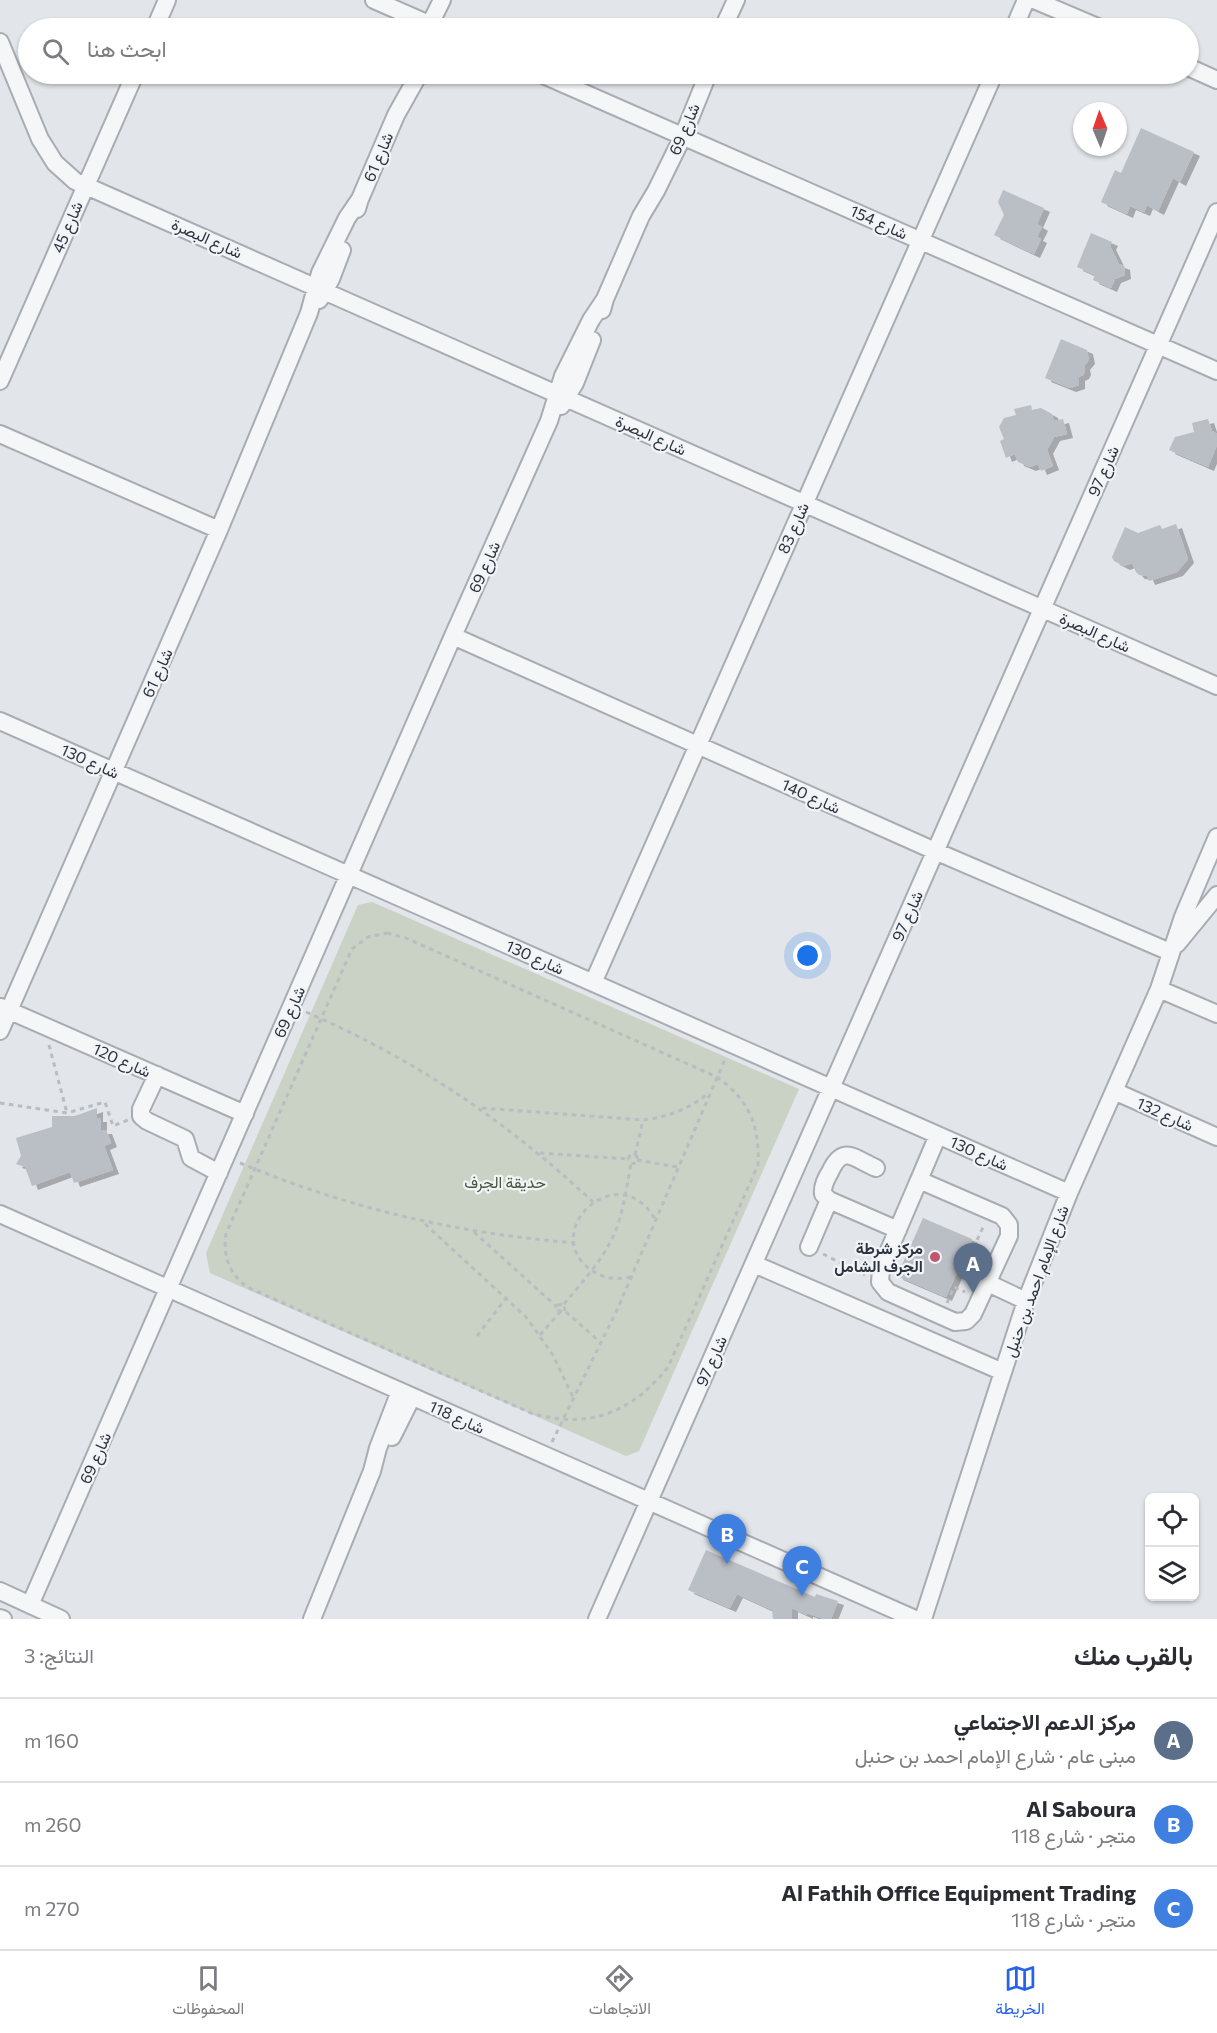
<!DOCTYPE html>
<html lang="ar">
<head>
<meta charset="utf-8">
<style>
	body { margin:0; font-family:Commissioner,Vazirmatn,sans-serif; background:#f2f2f3; color:#2b2b33; direction:rtl }
	.controls { position:absolute; right:18px; bottom:18px; display:grid; overflow:hidden; border-radius:9px; box-shadow:0 2px 4px #0004 }
	.controls button { width:54px; height:54px; display:grid; place-items:center; padding:0; border:0; border-bottom:2px solid #e1e1e2; background:#fff; color:#2b2b33; font:30px sans-serif }
	.compass { position:absolute; left:1073px; top:102px; width:54px; height:54px; border-radius:50%; background:#fff; box-shadow:0 2px 4px #0004; rotate:358deg }
	.you { position:absolute; left:808px; top:956px; width:21px; height:21px; margin:-15px; border:4px solid #fff; border-radius:50%; background:#1a73e8; box-shadow:0 0 0 9px #1a73e833 }
	.badge { display:grid; place-items:center; width:39px; height:39px; border-radius:50%; background:#2563eb; color:#fff; font-size:20px; font-weight:700 }
	.pin { position:absolute; translate:-50% -50px; filter:drop-shadow(0 2px 3px #0008) }
	.pin::after { content:''; position:absolute; top:32px; width:21px; height:18px; background:inherit; clip-path:polygon(0 0,100% 0,50% 100%) }
	.list { margin:0; padding:0; list-style:none }
	h2 { display:flex; justify-content:space-between; align-items:center; height:78px; margin:0; padding:0 24px; font-size:26px }
	h2 small { font-size:20px; font-weight:400; color:#7c7c81 }
	.list li { display:grid; grid-template-columns:39px 1fr auto; gap:18px; align-items:center; box-sizing:border-box; height:84px; padding:0 24px; border-top:2px solid #e1e1e2 }
	.list b { display:block; font-size:22px; white-space:nowrap }
	.list p { margin:0; font-size:20px; white-space:nowrap; color:#7c7c81 }
	.list em { font-size:20px; font-style:normal; color:#7c7c81 }
	.icon { flex:none; width:33px; height:33px; fill:none; stroke:currentColor; stroke-width:2; stroke-linecap:round; stroke-linejoin:round }
	.map { position:relative; flex:none; width:1217px; height:1619px; overflow:hidden; direction:ltr }
	.search { position:absolute; background:#fff; box-shadow:0 2px 4px #0004; left:18px; right:18px; top:18px; height:66px; display:flex; align-items:center; gap:15px; box-sizing:border-box; padding:0 21px; border-radius:33px; color:#7c7c81; font-size:22px }
	.sheet { height:330px; background:#fff }
	nav { display:flex; justify-content:space-around; align-items:center; box-sizing:border-box; height:84px; border-top:2px solid #e1e1e2; background:#fff; font-size:16px; color:#7c7c81 }
	nav a { display:grid; justify-items:center; gap:3px }
	nav .on { color:#2563eb }
	.map>svg:first-child { display:block }
</style>
</head>
<body>
<div class="map">
<svg width="1217" height="1619" viewBox="0 0 1217 1619">
	<defs>
		<filter id="shadow"><feDropShadow dx="6" dy="4" stdDeviation="0" flood-color="#0004"/></filter>
	</defs>
	<rect width="100%" height="100%" fill="#e2e5e9"/>
	<path fill="#c9d2c4" d="M372 902 799 1089 639 1451 626 1456 210 1273 206 1253 358 905Z"/>
	<path fill="#babfc5" filter="url(#shadow)" d="M1141 128 1194 152 1180 182 1173 178 1158 211 1147 205 1144 212 1130 206 1127 214 1101 202 1115 170 1121 173Z
		M1003 190 1044 208 1037 224 1042 227 1037 237 1041 239 1034 254 994 235 1004 215 998 202Z
		M1091 233 1112 242 1110 246 1119 264 1124 266 1125 275 1115 279 1111 288 1093 280 1095 275 1077 267Z
		M1061 339 1087 350 1089 360 1084 366 1085 371 1083 375 1079 377V385L1070 388 1045 378Z
		M1031 405 1032 410 1041 408 1052 414 1054 421 1063 419 1067 434 1054 437 1047 450 1053 466 1041 471 1038 464 1030 467 1018 462 1015 454 1006 458 1000 441 1004 439 999 427 1004 418 1016 415 1014 409Z
		M1208 419 1212 431 1217 434V445L1208 467 1169 450 1175 437 1194 432 1192 423Z
		M1176 524 1188 559 1177 572 1149 581 1147 576 1139 575 1136 572 1132 563 1124 566 1114 561 1112 557 1125 527 1138 533 1160 525 1162 529Z
		M97 1108V1118H101V1130H106L111 1143 104 1146 113 1170 74 1183 70 1172 32 1186 25 1167 16 1164 21 1156 16 1138 52 1127V1116H75Z
		M923 1218 972 1239 946 1297 897 1276Z
		M706 1550 815 1597 816 1594 838 1601 831 1619H824L807 1613V1615L792 1608V1619H773L772 1610 737 1594 730 1608 688 1590Z"/>
	<g fill="none" stroke-linecap="round" stroke-linejoin="round">
		<defs>
			<path id="minor" d="M374 0 438 28
				M1034 0 1100 28
				M155 28 167 0
				M428 28 442 0
				M723 28 736 0
				M1014 28 1026 0
				M0 42 40 139 55 163 75 181 1217 686
				M1188 67 1217 80
				M541 74 1217 371
				M357 209 360 199 396 115 419 74
				M319 300 331 279 342 250
				M602 310 605 299 641 216 656 191 683 136 708 74
				M0 381 135 74
				M561 406 575 383 592 340
				M0 434 219 530
				M453 636 935 851 1170 952
				M0 721 1069 1193
				M1177 944 1217 895
				M593 983 994 74
				M1159 989 1217 1014
				M1 1007 245 1114
				M0 1031 219 530 309 313 320 273 347 218 360 199
				M157 1075 141 1109V1116L147 1121 185 1139 191 1158 219 1173
				M1114 1091 1217 1137
				M876 1168C853 1158 843 1144 830 1172 826 1179 822 1186 823 1194L829 1200 898 1230
				M919 1180 1002 1216 1009 1225V1236L973 1314 966 1321 955 1322 888 1292 880 1282 881 1269Z
				M919 1180 938 1135
				M0 1214 915 1619
				M809 1247 829 1200
				M754 1264 1003 1372
				M988 1283 1026 1301
				M392 1437 412 1397
				M0 1591 61 1619
				M30 1605 453 636 549 421 563 376 591 320 605 299
				M0 1618 3 1619
				M312 1619 372 1471 378 1448 400 1391
				M597 1619 1217 212
				M923 1619 1026 1301 1069 1193 1159 989 1183 917 1217 837"/>
		</defs>
		<use href="#minor" stroke="#a8acb3" stroke-width="20"/>
		<path stroke="#b9bcc1" stroke-width="3" stroke-dasharray="4.5 4.5" stroke-linecap="butt" d="M387 933 406 938 717 1077C749 1100 760 1126 758 1165L668 1367C632 1413 587 1430 531 1413L247 1287C229 1273 223 1257 226 1234L352 949 368 937Z
			M306 1012C416 1060 505 1120 593 1202
			M49 1045 67 1113
			M0 1103 67 1113 105 1102 113 1126 128 1120
			M482 1108 643 1120C668 1117 689 1109 709 1093
			M540 1153 629 1159
			M628.5 1159a4.5 4.5 0 1 1 9 0a4.5 4.5 0 1 1-9 0Z
			M635 1155 643 1120
			M637 1160 677 1167
			M240 1163C351 1209 455 1233 575 1243
			M425 1224 526 1317 553 1355 573 1397
			M474 1232 557 1307
			M983 1252 974 1247 984 1225
			M823 1254 865 1275
			M631 1277C617 1280 604 1279 591 1270 537 1231 620 1154 656 1221
			M947 1303 954 1287 965 1292
			M564 1304C584 1280 606 1257 617 1227 624 1207 627 1185 631 1163
			M565 1311 564 1304 558 1305V1310L562 1312 565 1311 600 1342
			M540 1335 560 1312
			M477 1336 506 1298
			M552 1442 617 1310 726 1057"/>
		<use href="#minor" stroke="#f5f6f8" stroke-width="16"/>
	</g>
	<circle fill="#c1556b" stroke="#f2f4f7" stroke-width="2" cx="935" cy="1257" r="6"/>
	<g text-anchor="middle" stroke-width="4.5" stroke-linejoin="round" paint-order="stroke">
		<g font-size="16" fill="#2c3440" stroke="#f2f4f7">
			<text transform="translate(684 129) rotate(-67)" y="6">شارع 69</text>
			<text transform="translate(378 157) rotate(-67)" y="6">شارع 61</text>
			<text transform="translate(879 222) rotate(24)" y="6">شارع 154</text>
			<text transform="translate(67 227) rotate(-67)" y="6">شارع 45</text>
			<text transform="translate(207 238) rotate(24)" y="6">شارع البصرة</text>
			<text transform="translate(651 435) rotate(24)" y="6">شارع البصرة</text>
			<text transform="translate(1103 471) rotate(-66)" y="6">شارع 97</text>
			<text transform="translate(793 528) rotate(-66)" y="6">شارع 83</text>
			<text transform="translate(484 567) rotate(-66)" y="6">شارع 69</text>
			<text transform="translate(1095 632) rotate(24)" y="6">شارع البصرة</text>
			<text transform="translate(157 673) rotate(-66)" y="6">شارع 61</text>
			<text transform="translate(90 761) rotate(24)" y="6">شارع 130</text>
			<text transform="translate(811 796) rotate(24)" y="6">شارع 140</text>
			<text transform="translate(907 916) rotate(-66)" y="6">شارع 97</text>
			<text transform="translate(535 957) rotate(24)" y="6">شارع 130</text>
			<text transform="translate(289 1012) rotate(-66)" y="6">شارع 69</text>
			<text transform="translate(122 1060) rotate(24)" y="6">شارع 120</text>
			<text transform="translate(1165 1114) rotate(24)" y="6">شارع 132</text>
			<text transform="translate(979 1153) rotate(24)" y="6">شارع 130</text>
			<text transform="translate(1036 1281) rotate(-70)" y="6">شارع الإمام احمد بن حنبل</text>
			<text transform="translate(711 1361) rotate(-66)" y="6">شارع 97</text>
			<text transform="translate(457 1417) rotate(24)" y="6">شارع 118</text>
			<text transform="translate(95 1458) rotate(-66)" y="6">شارع 69</text>
		</g>
		<g font-size="16" fill="#425a3b" stroke="#f2f4f7">
			<text x="505" y="1188">حديقة الجرف</text>
		</g>
		<g font-size="16" font-weight="bold" fill="#2c3440" stroke="#f2f4f7" text-anchor="end">
			<text x="923" y="1254">مركز شرطة<tspan x="923" dy="18">الجرف الشامل</tspan></text>
		</g>
	</g>
</svg>
<div class="controls">
<button><svg class="icon" aria-label="locate" viewBox="0 0 24 24"><circle cx="12" cy="12" r="6"/><path d="M12 2v4M12 18v4M2 12h4M18 12h4"/></svg></button>
<button><svg class="icon" aria-label="layers" viewBox="0 0 24 24"><path d="M12 4l9 5-9 5-9-5zM3 14l9 5 9-5"/></svg></button>
</div>
<svg class="compass" viewBox="-18 -18 36 36"><path d="M0-13l5 13h-10z" fill="#e53935"/><path d="M0 13l5-13h-10z" fill="#7c7c81"/></svg>
<div class="you"></div>
<div class="pin badge" style="left:973px;top:1293px;background:#5c6f8a">A</div>
<div class="pin badge" style="left:727px;top:1564px;background:#3f7fe0">B</div>
<div class="pin badge" style="left:802px;top:1596px;background:#3f7fe0">C</div>
<div class="search"><svg class="icon" aria-label="search" viewBox="0 0 24 24"><circle cx="10" cy="10" r="6"/><path d="M15 15l6 6"/></svg>ابحث هنا</div>
</div>
<section class="sheet">
<h2>بالقرب منك<small>النتائج: 3</small></h2>
<ul class="list">
<li><span class="badge" style="background:#5c6f8a">A</span><div><b>مركز الدعم الاجتماعي</b><p>مبنى عام · شارع الإمام احمد بن حنبل</p></div><em>160 m</em></li>
<li><span class="badge" style="background:#3f7fe0">B</span><div><b>Al Saboura</b><p>متجر · شارع 118</p></div><em>260 m</em></li>
<li><span class="badge" style="background:#3f7fe0">C</span><div><b>Al Fathih Office Equipment Trading</b><p>متجر · شارع 118</p></div><em>270 m</em></li>
</ul>
</section>
<nav>
<a class="on"><svg class="icon" aria-label="map" viewBox="0 0 24 24"><path d="M3 6l6-2 6 2 6-2v14l-6 2-6-2-6 2zM9 4v14M15 6v14"/></svg>الخريطة</a>
<a><svg class="icon" aria-label="directions" viewBox="0 0 24 24"><path d="M12 3l9 9-9 9-9-9zM9 14v-3h6M13 9l2 2-2 2"/></svg>الاتجاهات</a>
<a><svg class="icon" aria-label="saved" viewBox="0 0 24 24"><path d="M7 4h10v16l-5-4-5 4z"/></svg>المحفوظات</a>
</nav>
</body>
</html>
